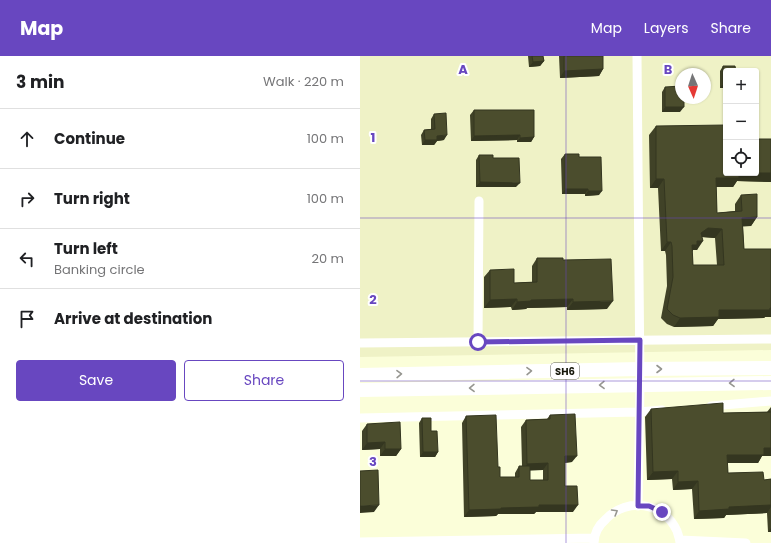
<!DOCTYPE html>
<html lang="en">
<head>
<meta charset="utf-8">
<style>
	body { margin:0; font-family:Poppins,sans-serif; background:#f2f2f2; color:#202124 }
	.controls { position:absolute; right:12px; top:12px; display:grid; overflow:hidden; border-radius:4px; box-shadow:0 1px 3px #0004 }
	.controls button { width:36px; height:36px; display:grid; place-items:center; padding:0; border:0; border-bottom:1px solid #e0e0e0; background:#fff; color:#202124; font:20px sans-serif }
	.compass { position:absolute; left:315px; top:12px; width:36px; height:36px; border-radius:50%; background:#fff; box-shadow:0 1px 3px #0004; rotate:177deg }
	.stop { position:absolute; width:12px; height:12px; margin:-9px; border:3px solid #6847c0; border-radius:50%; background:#fff }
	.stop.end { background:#6847c0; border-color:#fff; box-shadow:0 1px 4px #0008 }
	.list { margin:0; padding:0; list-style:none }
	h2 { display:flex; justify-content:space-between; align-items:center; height:52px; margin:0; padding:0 16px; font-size:17px }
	h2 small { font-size:13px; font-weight:400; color:#757577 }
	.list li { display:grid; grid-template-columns:26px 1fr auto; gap:12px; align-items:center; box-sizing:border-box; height:60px; padding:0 16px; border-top:1px solid #e0e0e0 }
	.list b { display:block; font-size:15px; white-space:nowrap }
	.list p { margin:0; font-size:13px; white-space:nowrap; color:#757577 }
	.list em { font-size:13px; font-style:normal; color:#757577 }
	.actions { display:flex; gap:8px; padding:12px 16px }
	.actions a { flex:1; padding:9px 0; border:1px solid #6847c0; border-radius:4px; text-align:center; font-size:14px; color:#6847c0 }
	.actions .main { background:#6847c0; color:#fff }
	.icon { flex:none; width:22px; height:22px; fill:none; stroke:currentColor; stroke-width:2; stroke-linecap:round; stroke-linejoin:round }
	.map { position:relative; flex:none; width:411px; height:487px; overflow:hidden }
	header { display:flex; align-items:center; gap:24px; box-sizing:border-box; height:56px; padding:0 20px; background:#6847c0; color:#fff }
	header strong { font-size:19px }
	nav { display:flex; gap:22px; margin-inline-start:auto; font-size:14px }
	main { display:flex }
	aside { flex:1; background:#fff }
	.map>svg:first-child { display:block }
</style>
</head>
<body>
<header>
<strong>Map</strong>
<nav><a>Map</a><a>Layers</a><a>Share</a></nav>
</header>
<main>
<aside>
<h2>3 min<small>Walk · 220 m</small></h2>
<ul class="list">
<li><svg class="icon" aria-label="ahead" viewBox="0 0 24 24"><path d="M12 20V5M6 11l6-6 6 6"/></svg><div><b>Continue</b></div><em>100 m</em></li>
<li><svg class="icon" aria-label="right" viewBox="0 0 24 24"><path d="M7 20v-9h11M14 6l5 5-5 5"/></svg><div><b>Turn right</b></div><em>100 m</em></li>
<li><svg class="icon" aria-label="left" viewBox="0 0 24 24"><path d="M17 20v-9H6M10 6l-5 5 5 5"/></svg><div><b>Turn left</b><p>Banking circle</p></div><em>20 m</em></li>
<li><svg class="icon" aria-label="arrive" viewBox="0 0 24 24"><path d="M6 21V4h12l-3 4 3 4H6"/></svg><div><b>Arrive at destination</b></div></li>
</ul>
<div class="actions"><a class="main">Save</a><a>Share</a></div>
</aside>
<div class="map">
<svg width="411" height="487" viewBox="0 0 411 487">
	<rect width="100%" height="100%" fill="#fbfed9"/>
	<path fill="#eff2c6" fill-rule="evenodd" d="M0 0H411V294L0 301ZM366 15H396V117H366ZM321 18H345V42H321Z"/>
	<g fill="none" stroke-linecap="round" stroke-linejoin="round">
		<path stroke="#fff" stroke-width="9" d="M277 0 280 329 278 450
			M118 286 119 145
			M0 287 411 283
			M351 350 411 345
			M0 362 279 356 302 354
			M320 484 386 487
			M0 486 234 482
			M234 487C234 478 239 469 246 463 267 441 304 446 317 475 318 479 320 483 320 487"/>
		<path stroke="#fff" stroke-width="14" d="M0 319 280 313 411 312
			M0 334 411 327"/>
	</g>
	<path fill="#404227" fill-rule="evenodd" d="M168 0H183L184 5 180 10 169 11Z
		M199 0H243V13L239 20 200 22Z
		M363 10 366 15V39L364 40V32H360V15Z
		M305 31 320 56H302V36Z
		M114 54 174 81 171 86H157V84L111 85 110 59Z
		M74 58 84 84 77 85 74 89H62L61 79 64 74 71 73V63Z
		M296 70 366 117 411 83V126L377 125 373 131H356L357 157 375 155V148L381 139 397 161 391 170H383L384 193H411V261H405L404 262 358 263 353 270 314 271 307 268 301 262 307 230 306 199 305 195H301L298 132H290L289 79ZM342 181 355 182 357 209H333L332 195 333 194H337Z
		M205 98 219 101 239 139 225 140V138H202L201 103Z
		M119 99 133 102 156 131H116V104Z
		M177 202 203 204 247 253 207 254V251L167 252 166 253 152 254 151 251 124 252V221L130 214 154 227 172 226V210Z
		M411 351V400H402L398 407H367L368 417 404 424 411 423V476H408L407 457 366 459 364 462 334 463 332 433 313 434 312 423 287 424 285 361 291 353 363 357 407 356Z
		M190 359 212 406 205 407V430L213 456H176L174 458H138L136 460 104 461 102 367 106 360 138 411 140 421H155V417L159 410H162L161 371 166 364 187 363ZM170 414H183V424H170Z
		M62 362 71 375 78 396 75 401H60L59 367Z
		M7 368 41 393 36 400H20V393L2 394V375Z"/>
	<path fill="#343620" d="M184 5 180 10 169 11 173 6Z
		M243 13 239 20 200 22 204 15Z
		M363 28H366V29L364 32H360Z
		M305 51H324L320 56H302Z
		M87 79 84 84 77 85 74 89H62L65 84 77 80Z
		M160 79 157 84 111 85 114 80Z
		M174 81 171 86H157L160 82Z
		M379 117H411V126L377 125 373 131H350L356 122Z
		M296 123H304L298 132H290Z
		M120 126 160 127 156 131H116Z
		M205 133H228L225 138H202Z
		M228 135H242L239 139 225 140Z
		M397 161 391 170 376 171 382 162Z
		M348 172 362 173 355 182 342 181 341 177Z
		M337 185H343L337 194H333L331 198 332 189Z
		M307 186H311L305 195H301Z
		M157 243 151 251 124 252 130 244Z
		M213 243 207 251 167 252 166 253 152 254 157 246 171 244Z
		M253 245 247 253 207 254 213 246Z
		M411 252V261H405L404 262 358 263 353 270 314 271 320 262 359 254Z
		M25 386 20 393 2 394 7 387Z
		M404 392H411V400H402L398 407H361L367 399Z
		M25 393H41L36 400H20Z
		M63 396H78L75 401H60Z
		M205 400H217L212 406 200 407Z
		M188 407 183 414 162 415 167 408Z
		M318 415 312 423 287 424 293 416Z
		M338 425 332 433 313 434 318 426Z
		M19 449 14 456 0 457V450Z
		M179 449H218L213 456H176L174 458H138L136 460 104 461 109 454Z
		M411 449V451L407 457 366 459 364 462 334 463 339 455 369 451Z
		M411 472V476H408Z"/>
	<path fill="#4b4d2d" stroke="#343620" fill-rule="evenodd" d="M172 0H183L184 5 173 6Z
		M204 0H243V13L204 15Z
		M363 10H375L376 15H366V28H363Z
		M321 30V42H324V51H305V31Z
		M114 54H174V81L160 82V79L114 80Z
		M86 57 87 79 77 80V84H65L64 74 75 73 74 58Z
		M366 69V117H379V122H356L357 157 382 155 381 139 397 138V161L382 162 384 193H411V252H410V254H359V261L320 262 313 259 307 253 313 221 312 190 311 186H307L304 123H296V70ZM348 172 362 173 364 209H333L332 189H337V185H343L341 177Z
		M396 83H411V117H396Z
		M205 98H219V101H241L242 135H228V133H205Z
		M119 99H133V102H159L160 127 120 126Z
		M177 202H203V204L251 203 253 245 213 246V243L171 244V245L157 246V243L130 244V214L154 213V227L177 226Z
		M363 347V357L411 356V392H404V399H367L368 417 403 416 404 424 411 423V449L369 451V453L339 455 338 425 318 426V415L293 416 291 353Z
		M215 358 217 400H205V430H217L218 449H179V451L141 452V453L109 454 106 360 136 359 138 411H140V421H159V410H170V424H188V407L167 408 166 364 190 363V359Z
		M62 362H71V375H77L78 396H63Z
		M40 366 41 393H25V386L7 387V368Z
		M18 414 19 449 0 450V415Z"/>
	<defs><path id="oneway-chevron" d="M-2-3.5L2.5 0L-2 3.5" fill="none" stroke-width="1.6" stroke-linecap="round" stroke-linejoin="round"/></defs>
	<g stroke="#969690">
		<use href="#oneway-chevron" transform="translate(299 313)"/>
		<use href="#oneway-chevron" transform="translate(169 315) rotate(-1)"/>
		<use href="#oneway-chevron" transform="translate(39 318) rotate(-1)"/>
		<use href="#oneway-chevron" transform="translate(372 327) rotate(179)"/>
		<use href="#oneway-chevron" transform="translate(242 329) rotate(179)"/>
		<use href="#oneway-chevron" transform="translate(112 332) rotate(179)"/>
		<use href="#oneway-chevron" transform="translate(255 456) rotate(-31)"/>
	</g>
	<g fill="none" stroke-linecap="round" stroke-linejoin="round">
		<path stroke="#6847c0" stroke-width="5" d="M118 286 280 284 278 450H289L302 456"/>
	</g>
	<path fill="none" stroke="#6847c0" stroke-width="1" stroke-opacity="0.55" d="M206 0V487M0 162H411M0 325H411"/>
	<g text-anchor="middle" stroke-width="4" stroke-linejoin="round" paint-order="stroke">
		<rect fill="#fff" stroke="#5b5c53" stroke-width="1" x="191" y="307" width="28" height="16" rx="3"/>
		<g font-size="10" font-weight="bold" fill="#151609">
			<text x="205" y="319">SH6</text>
		</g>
	</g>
	<g font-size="13" text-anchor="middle" font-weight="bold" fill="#6847c0" stroke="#fff" stroke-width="4" stroke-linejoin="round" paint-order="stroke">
		<text x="103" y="18">A</text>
		<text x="308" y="18">B</text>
		<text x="13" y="86">1</text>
		<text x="13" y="248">2</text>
		<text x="13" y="410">3</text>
	</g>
</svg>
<div class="controls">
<button>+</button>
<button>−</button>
<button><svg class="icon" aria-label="locate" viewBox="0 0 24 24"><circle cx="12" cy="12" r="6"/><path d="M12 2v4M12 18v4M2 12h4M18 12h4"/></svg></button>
</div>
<svg class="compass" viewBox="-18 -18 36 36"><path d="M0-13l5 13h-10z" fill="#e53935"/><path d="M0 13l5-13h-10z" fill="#757577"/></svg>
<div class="stop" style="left:118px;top:286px"></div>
<div class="stop end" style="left:302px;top:456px"></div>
</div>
</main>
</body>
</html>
